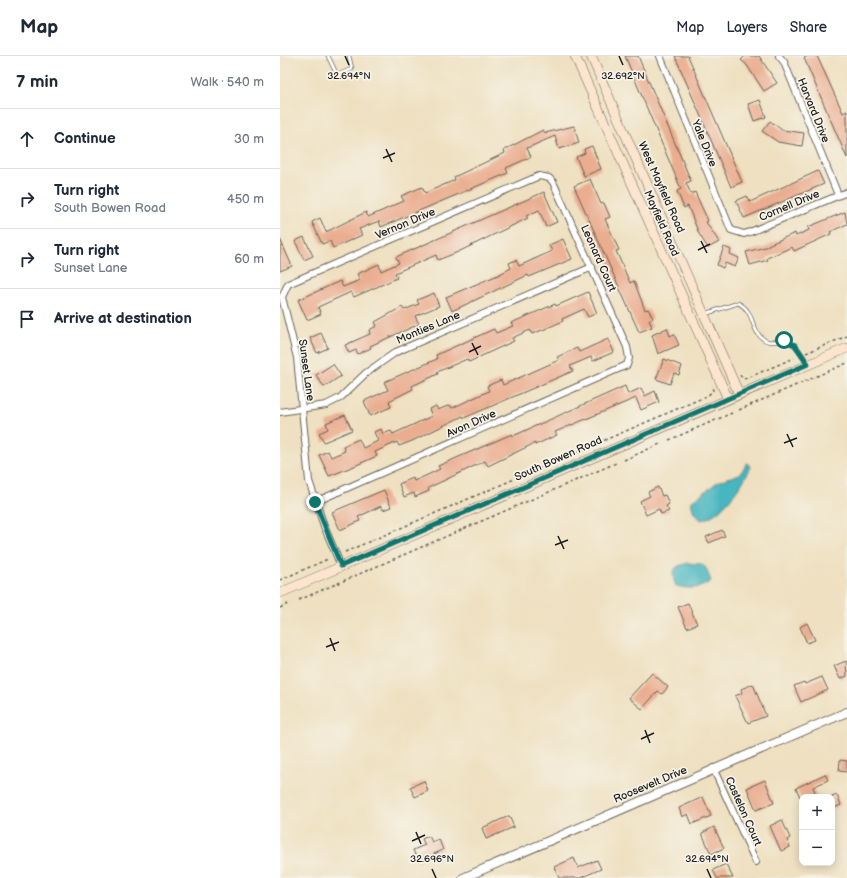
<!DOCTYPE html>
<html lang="en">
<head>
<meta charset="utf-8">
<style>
	body { margin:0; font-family:"Balsamiq Sans",sans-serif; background:#f2f2f3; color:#1f2937 }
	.controls { position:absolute; right:12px; bottom:12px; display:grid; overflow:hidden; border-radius:8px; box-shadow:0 2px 10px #0003 }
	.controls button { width:36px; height:36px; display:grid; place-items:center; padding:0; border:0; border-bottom:1px solid #e0e1e3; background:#fff; color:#1f2937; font:20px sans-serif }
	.stop { position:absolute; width:12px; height:12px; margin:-9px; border:3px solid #0f766e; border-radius:50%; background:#fff }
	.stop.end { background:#0f766e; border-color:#fff; box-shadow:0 1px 4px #0008 }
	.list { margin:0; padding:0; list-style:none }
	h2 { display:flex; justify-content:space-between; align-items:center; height:52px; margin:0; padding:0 16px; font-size:17px }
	h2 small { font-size:13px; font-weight:400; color:#747a83 }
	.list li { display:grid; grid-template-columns:26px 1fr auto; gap:12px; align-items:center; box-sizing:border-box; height:60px; padding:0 16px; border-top:1px solid #e0e1e3 }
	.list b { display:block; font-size:15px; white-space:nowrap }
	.list p { margin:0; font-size:13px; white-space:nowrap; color:#747a83 }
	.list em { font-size:13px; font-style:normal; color:#747a83 }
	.icon { flex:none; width:22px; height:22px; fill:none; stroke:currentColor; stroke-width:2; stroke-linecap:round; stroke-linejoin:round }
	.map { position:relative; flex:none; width:567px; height:822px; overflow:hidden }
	header { display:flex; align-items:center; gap:24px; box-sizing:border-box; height:56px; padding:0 20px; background:#fff; border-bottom:1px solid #e0e1e3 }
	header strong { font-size:19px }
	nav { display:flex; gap:22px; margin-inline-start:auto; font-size:14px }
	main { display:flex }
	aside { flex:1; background:#fff }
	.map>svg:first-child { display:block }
</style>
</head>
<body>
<header>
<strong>Map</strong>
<nav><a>Map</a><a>Layers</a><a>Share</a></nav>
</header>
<main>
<aside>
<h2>7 min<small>Walk · 540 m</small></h2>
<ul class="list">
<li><svg class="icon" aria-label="ahead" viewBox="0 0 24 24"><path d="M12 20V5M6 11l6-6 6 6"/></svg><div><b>Continue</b></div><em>30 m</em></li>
<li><svg class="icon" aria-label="right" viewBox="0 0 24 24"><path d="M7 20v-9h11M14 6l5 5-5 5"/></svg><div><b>Turn right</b><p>South Bowen Road</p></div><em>450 m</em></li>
<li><svg class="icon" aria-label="right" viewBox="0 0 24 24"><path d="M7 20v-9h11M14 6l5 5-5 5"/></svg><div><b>Turn right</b><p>Sunset Lane</p></div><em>60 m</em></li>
<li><svg class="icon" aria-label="arrive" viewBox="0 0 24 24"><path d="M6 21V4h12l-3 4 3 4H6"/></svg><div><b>Arrive at destination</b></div></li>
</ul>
</aside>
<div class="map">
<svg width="567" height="822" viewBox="0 0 567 822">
	<rect width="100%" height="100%" fill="#f7f3e8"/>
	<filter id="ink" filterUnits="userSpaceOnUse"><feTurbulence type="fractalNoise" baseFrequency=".025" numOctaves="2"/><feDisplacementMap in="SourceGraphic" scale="8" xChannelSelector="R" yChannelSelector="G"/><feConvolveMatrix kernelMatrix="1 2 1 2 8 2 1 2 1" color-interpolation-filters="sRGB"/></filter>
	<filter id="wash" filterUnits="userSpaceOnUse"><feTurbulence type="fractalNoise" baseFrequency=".012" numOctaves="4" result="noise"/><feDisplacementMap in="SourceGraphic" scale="16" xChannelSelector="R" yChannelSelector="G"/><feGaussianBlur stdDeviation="0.9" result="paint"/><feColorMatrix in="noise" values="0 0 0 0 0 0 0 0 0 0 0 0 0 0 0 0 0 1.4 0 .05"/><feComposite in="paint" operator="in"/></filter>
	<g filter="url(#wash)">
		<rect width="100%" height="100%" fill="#eee0c0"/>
		<path fill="#47b6c0" stroke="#32696e" d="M467 407 471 411C463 428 441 461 421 464L414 457 411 446 439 425 460 418Z
			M407 507 422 508 426 512 431 525C420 534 409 533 396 530 394 525 390 515 397 511 399 509 404 509 407 507Z"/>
		<g id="blocks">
			<path fill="#eaad90" d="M345 0H358L411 125 406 127 411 138 415 136 428 165 426 166 439 186 428 192 419 178 408 150 404 152 397 135 401 133Z
				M395 0H408L462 126 451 131Z
				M465 0H479L497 27 484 35 466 8 461 4Z
				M528 0H537L563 57 567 55V102L524 2Z
				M480 44 486 61 474 65 468 48Z
				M490 65 502 74 524 77 522 90 498 86 482 75Z
				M294 70 299 87 279 93 275 80 247 92 251 101 226 112 228 117 101 171 99 165 79 173 82 179 53 192 50 185 42 188 32 166 40 162 46 176 86 156 88 161 124 145 121 140 142 131 145 137 175 124 174 121 225 97 224 94 263 74 265 77Z
				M312 90 321 113 304 120 296 101 305 97 304 93Z
				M538 115 544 128 464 162 456 145 467 140 470 146Z
				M310 123 321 148 324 147 330 161 325 163 339 194 336 195 350 227 354 225 365 254 368 253 373 262 369 264 372 271 359 276 294 130Z
				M264 136 277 166 266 171 259 154 246 160 248 162 178 196 158 204 156 199 115 217 117 222 99 230 74 241 71 236 38 251 41 258 27 264 18 244 60 225 63 231 80 224 77 218 99 208 101 215 119 207 116 201Z
				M565 156 567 168 550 176 551 178 514 195 512 191 487 202 488 204 470 209 466 196 489 190 488 189 515 177 516 180 529 174 528 171Z
				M24 181 33 200 24 204 15 185Z
				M0 183 12 210 0 215Z
				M283 183 292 203 249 221 248 219 172 255 166 241 218 219 231 212 229 207 236 204 239 210 272 195 269 189Z
				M444 191 451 194 450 198 459 202 455 211 445 207 443 212 437 209Z
				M308 236 317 257 308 261 304 253 282 263 283 265 265 273 252 278 250 274 232 282 234 285 208 297 189 306 187 303 157 316 158 318 132 330 133 333 109 345 111 351 90 360 84 345 108 334 104 326 157 303 156 299 214 273 216 277 233 270 231 267 275 248 276 250Z
				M154 237 159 250 135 260 139 268 90 290 91 292 78 298 76 294 69 297 65 289 90 278 89 274 97 270 95 266 122 251 124 254 139 248 137 244Z
				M387 272 390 280 394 278 399 289 378 298 372 279Z
				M41 277 48 292 37 297 30 282Z
				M328 283 334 296 313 305 311 301 290 310 293 315 184 362 183 360 132 385 119 390 117 386 95 396 97 400 72 411 49 420 39 399 48 395 51 401 65 395 63 390 79 383 83 392 98 385 94 376 101 373 103 378 111 375 113 378 152 360 149 353 156 350 158 354 170 349 172 352 209 335 207 330 221 324 223 329 279 304 277 301 297 292 299 296Z
				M384 303 402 310 399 319 394 317 390 328 376 323Z
				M53 308 61 320 44 331 36 319Z
				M345 330 348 338 361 332 365 340 375 335 379 346 361 354 356 342 275 376 277 379 255 389V387L208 410 205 405 148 432 149 435 135 441 134 437 124 441 119 428 133 422 134 425 143 421 160 413 158 410 232 378 233 380Z
				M65 359 72 374 44 386 39 377 48 373 46 367Z
				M378 431 382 440 385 439 389 448 386 450 389 455 381 458 379 453 366 459 360 445 370 440 368 436Z
				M104 434 111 451 103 454 101 450 78 461 80 465 60 474 52 456Z
				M442 474 445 480 429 487 426 481Z
				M408 547 417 568 407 572 398 551Z
				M527 567 535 584 527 587 520 571Z
				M566 605 567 620 560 623 554 610Z
				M372 617 388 631 382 638 378 635 362 653 349 642Z
				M542 621 548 634 521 646 514 630 524 626 525 628Z
				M473 628 486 660 468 667 455 640 462 637 461 633Z
				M560 704 567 705V716L559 715Z
				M545 718 548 724 533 731 537 741H520L516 732Z
				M485 724 494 747 476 754 467 732Z
				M144 725 148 735 135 741 130 731Z
				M557 739 561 749 552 753V741Z
				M423 741 431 760 412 768 408 758 402 761 399 752Z
				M229 760 234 771 206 783 202 772Z
				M502 764 510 782 507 784 510 791 501 795 490 770Z
				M434 771 444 792 431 798 422 777Z
				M149 780 152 786 159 783 163 794 138 805 133 794 145 789 142 783Z
				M294 802 298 812 317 804 321 813 300 822H279L274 811Z
				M446 808 453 822H437L433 814Z"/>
		</g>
	</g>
	<g filter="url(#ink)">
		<use href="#blocks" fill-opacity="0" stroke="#666155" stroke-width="1"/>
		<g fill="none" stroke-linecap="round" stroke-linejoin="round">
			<defs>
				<path id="service" d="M48 0 57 19 72 13 69 0
					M425 258 458 247C475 255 470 273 482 282 491 291 502 280 514 289 519 292 523 301 527 307"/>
				<path id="minor" d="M380 0 451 174 464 178 470 176 567 136
					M499 0 504 6 558 139
					M0 356 46 349 60 342 86 317 116 296 312 211
					M35 446 347 309 349 302 347 291 273 126 269 122 259 120 8 228 2 241 17 302 29 425 44 470 61 510
					M433 712 476 806"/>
				<path id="tertiary" d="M183 822 567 656"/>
				<path id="secondary" d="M295 0 448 343
					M311 0 459 338
					M0 537 567 292"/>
			</defs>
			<use href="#service" stroke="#666155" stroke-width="4.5"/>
			<use href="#minor" stroke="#666155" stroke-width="8"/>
			<use href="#tertiary" stroke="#666155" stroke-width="10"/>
			<use href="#secondary" stroke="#666155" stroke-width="10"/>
			<path stroke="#666155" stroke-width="1.5" stroke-dasharray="3 3" stroke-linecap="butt" d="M526 297 567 280
				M460 319 463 323 467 322 514 302
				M459 354 567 307
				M389 384 452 357
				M344 404 380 388
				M65 496 427 340 433 335 432 329
				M0 524 48 503
				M19 544 336 407
				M0 552 8 548"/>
			<use href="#service" stroke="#fff" stroke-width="3"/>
			<use href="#minor" stroke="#fff" stroke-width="6"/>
			<use href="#tertiary" stroke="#fff" stroke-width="8"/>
			<use href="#secondary" stroke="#fce5cf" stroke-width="9"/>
		</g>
	</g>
	<g fill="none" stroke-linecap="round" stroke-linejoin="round" filter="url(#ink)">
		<path stroke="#0f766e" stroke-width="5" d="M35 446 61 510 528 308 515 289 504 284"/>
	</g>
	<path fill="none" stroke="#1c1c1c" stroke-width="1.5" d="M65 0 69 9M339 0 343 9M106 93 112 106M103 102 115 97M421 185 427 197M418 194 430 188M192 287 198 299M189 296 201 290M507 378 513 391M504 387 517 382M278 480 284 493M275 489 288 484M50 582 55 595M46 591 59 586M365 674 370 687M361 683 374 677M136 776 141 788M132 785 145 779M152 813 156 822M427 813 431 822"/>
	<g text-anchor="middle" stroke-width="3.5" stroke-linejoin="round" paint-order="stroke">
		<g font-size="11" fill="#1c1c1c" stroke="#f7f3e8">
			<text transform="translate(534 54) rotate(68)" y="4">Harvard Drive</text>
			<text transform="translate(425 87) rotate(68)" y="4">Yale Drive</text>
			<text transform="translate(382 131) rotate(66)" y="4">West Mayfield Road</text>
			<text transform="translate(509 149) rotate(-23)" y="4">Cornell Drive</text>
			<text transform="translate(125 167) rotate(-23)" y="4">Vernon Drive</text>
			<text transform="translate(382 167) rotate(66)" y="4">Mayfield Road</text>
			<text transform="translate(319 202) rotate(66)" y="4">Leonard Court</text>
			<text transform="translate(148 271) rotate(-23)" y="4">Monties Lane</text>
			<text transform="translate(27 314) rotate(82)" y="4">Sunset Lane</text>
			<text transform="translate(191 367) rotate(-24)" y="4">Avon Drive</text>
			<text transform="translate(278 402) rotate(-24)" y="4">South Bowen Road</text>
			<text transform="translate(370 728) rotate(-23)" y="4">Roosevelt Drive</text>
			<text transform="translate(464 755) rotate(66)" y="4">Castelon Court</text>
		</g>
	</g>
	<g font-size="10" text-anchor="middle" fill="#1c1c1c" stroke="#f7f3e8" stroke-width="3.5" stroke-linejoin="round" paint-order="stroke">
		<text x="69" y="23">32.694°N</text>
		<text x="343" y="23">32.692°N</text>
		<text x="152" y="806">32.696°N</text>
		<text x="427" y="806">32.694°N</text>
	</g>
</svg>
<div class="controls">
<button>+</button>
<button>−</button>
</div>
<div class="stop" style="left:504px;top:284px"></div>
<div class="stop end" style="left:35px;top:446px"></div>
</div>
</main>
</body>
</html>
